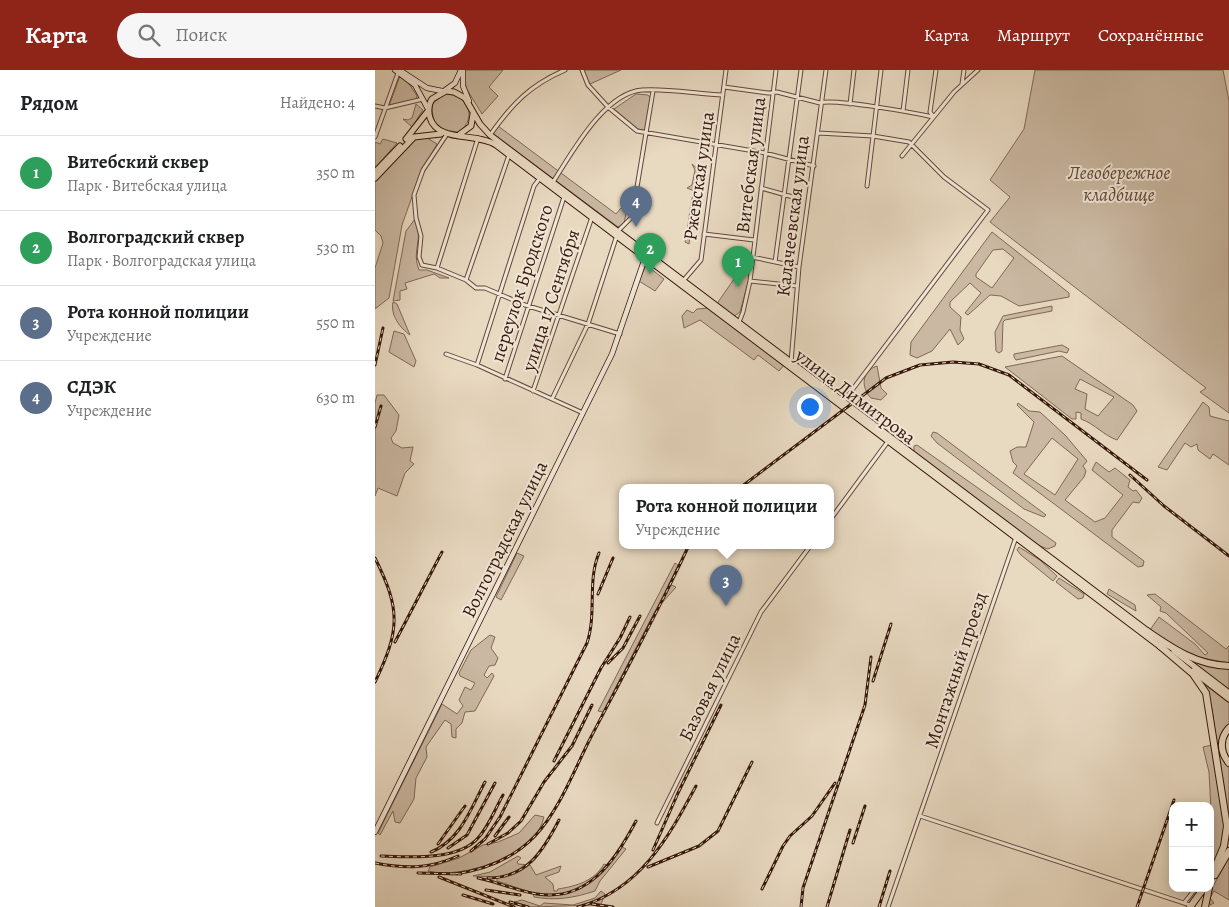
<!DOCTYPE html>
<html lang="ru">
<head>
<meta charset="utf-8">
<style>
	body { margin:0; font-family:Alegreya,serif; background:#f6f6f6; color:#202124 }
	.controls { position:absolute; right:15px; bottom:15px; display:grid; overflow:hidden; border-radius:10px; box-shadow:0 2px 12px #0003 }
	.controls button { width:45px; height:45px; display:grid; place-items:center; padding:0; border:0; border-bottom:1px solid #e0e0e0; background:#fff; color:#202124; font:25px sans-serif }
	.you { position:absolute; left:434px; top:336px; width:18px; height:18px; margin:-12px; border:4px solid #fff; border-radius:50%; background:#1a73e8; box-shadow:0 0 0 8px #1a73e833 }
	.badge { display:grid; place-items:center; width:32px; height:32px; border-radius:50%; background:#8f2418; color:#fff; font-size:16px; font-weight:700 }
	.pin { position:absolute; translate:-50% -41px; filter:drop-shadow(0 1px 2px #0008) }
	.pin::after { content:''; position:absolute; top:26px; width:18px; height:15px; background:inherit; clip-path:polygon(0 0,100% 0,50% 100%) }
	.popup { position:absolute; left:244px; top:414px; width:215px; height:65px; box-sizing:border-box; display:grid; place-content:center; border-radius:10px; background:#fff; filter:drop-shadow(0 1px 4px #0005); font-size:16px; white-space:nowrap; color:#757577 }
	.popup b { font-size:19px; color:#202124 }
	.popup::after { content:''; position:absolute; left:50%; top:100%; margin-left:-10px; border:10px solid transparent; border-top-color:#fff }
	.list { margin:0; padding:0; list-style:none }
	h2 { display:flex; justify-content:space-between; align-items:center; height:65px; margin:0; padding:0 20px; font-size:21px }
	h2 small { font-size:16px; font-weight:400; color:#757577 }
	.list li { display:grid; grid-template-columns:32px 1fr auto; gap:15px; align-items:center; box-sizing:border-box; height:75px; padding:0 20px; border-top:1px solid #e0e0e0 }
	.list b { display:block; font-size:19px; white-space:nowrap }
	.list p { margin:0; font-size:16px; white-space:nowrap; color:#757577 }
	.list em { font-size:16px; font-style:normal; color:#757577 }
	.icon { flex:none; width:28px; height:28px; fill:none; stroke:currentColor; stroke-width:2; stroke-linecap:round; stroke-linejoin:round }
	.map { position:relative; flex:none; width:854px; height:837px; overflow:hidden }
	header { display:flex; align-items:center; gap:30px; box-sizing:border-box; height:70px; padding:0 25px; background:#8f2418; color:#fff }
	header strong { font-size:24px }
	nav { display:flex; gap:28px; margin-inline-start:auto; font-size:18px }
	.search { width:350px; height:45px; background:#f6f6f6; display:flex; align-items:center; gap:12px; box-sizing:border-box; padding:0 18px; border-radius:28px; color:#757577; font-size:19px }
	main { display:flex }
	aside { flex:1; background:#fff }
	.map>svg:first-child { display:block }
</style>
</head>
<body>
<header>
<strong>Карта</strong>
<div class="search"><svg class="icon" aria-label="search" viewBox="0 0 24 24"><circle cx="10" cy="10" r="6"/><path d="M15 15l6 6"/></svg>Поиск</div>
<nav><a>Карта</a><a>Маршрут</a><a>Сохранённые</a></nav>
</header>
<main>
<aside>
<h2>Рядом<small>Найдено: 4</small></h2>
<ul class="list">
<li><span class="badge" style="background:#2e9e5b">1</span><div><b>Витебский сквер</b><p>Парк · Витебская улица</p></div><em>350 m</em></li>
<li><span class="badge" style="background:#2e9e5b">2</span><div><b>Волгоградский сквер</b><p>Парк · Волгоградская улица</p></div><em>530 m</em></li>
<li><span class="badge" style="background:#5c6f8a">3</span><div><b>Рота конной полиции</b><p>Учреждение</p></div><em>550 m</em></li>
<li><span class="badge" style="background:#5c6f8a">4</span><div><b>СДЭК</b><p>Учреждение</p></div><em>630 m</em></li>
</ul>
</aside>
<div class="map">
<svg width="854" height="837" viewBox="0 0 854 837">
	<rect width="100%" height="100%" fill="#e8d9c1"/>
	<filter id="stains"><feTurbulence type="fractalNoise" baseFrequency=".004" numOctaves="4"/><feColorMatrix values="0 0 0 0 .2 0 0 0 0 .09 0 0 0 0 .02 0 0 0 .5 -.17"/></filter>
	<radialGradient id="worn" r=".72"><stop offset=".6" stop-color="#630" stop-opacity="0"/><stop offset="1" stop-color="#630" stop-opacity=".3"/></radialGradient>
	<path fill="#cab8a2" stroke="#806856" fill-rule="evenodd" d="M89 0H128L114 17 123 26 107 44 91 18Z
		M205 0H246L215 14H211Z
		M660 0H848L854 31V343L825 322 831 318 615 152 635 127 615 110 649 59Z
		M25 6 33 12 42 26 41 30 14 36Z
		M70 24C93 24 103 48 84 62 63 60 57 56 57 34Z
		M261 24 273 25 277 30 272 61 263 59 239 39Z
		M41 34 48 40 37 57 28 49 33 50 37 48Z
		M123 56 241 144 246 138 252 140 249 153 243 157 117 63Z
		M49 66 62 74 45 104 27 155 14 228 0 239V198L8 173 6 166 0 160V111L37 70Z
		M8 69 22 73 0 98V72L5 74Z
		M317 94 326 102 320 130 314 174 310 172C314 154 314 138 319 121L312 118 317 115 320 100Z
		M40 149C49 170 36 181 44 200H52L74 208H65L59 204 30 213 32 219 25 221V230L18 231 31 161Z
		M617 162 694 223V227L644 236 626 226 615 225 593 245 590 243 606 223 595 213 575 232V237L586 247 585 260 589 269 583 275 575 259 557 281 542 288 535 285 536 272ZM628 179 639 188 617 218 601 207V204L618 180Z
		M271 195 289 209 280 221 264 211Z
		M366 199 375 205 365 242 358 247 341 235Z
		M18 232 22 234 35 265C25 258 15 245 18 232Z
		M677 236V241L630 250 628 252 627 281 624 283 621 281 620 262 628 246Z
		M334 238 410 294 404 301 383 285 379 290 325 250 309 258 307 246 312 240 318 243 322 239Z
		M19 261 29 264 41 291 39 297 14 282Z
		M687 275 694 279 692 283 684 281 641 290 639 287V284Z
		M687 286 758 335 762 341 742 370C728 365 720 354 706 349V343L701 342V349H697L630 297ZM705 309 739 327 723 346 710 339 712 324 700 319Z
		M502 296 506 318 512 324 506 330 496 328C486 318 486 301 502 296Z
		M2 325H9L24 345 21 361 16 368 18 373 27 378 38 377 35 391 39 394 30 403 22 426 3 418 0 426V333Z
		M828 332 834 337 835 346 854 351V395L838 384 835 389 823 380 822 374 816 377 810 373 792 400 783 397Z
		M643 333 654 341 665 342 690 365 712 391 708 396 711 401 709 407 690 430 720 452 730 448 748 425 717 400 721 392 734 402 740 398 755 410 753 417 758 421 761 420 767 428 764 433 758 432 737 460V467L769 491 768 496 763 497 638 403 642 396 638 392 635 381 642 377H651L659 352 642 335ZM677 368 703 389 680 425 649 404Z
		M558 362 562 363 671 445 669 447 649 439 562 373 556 366Z
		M542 375 681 473 680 476 673 479 662 475 539 382V376Z
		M644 477 665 490 682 506 678 511 646 485 642 480Z
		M142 483 149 486 126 530 121 527Z
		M300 493 303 495 294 514 301 517 280 541 228 642 223 641Z
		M684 508 709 524 708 528 703 529 681 512Z
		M734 519 760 535 761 541 732 524Z
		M780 524 851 579 854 576V593L817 586 775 560 784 547 820 574 830 585 833 583 791 543 785 541 786 537 772 525Z
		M115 565 120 567 116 578 123 588 120 595 114 596 109 605 112 608 117 603 119 606 100 641 90 642 87 653 81 659V668L77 667 76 654 70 650 51 677 52 687 41 708 39 729 25 753 20 752 18 741 5 765 3 763 67 634 82 644 88 636 84 630 90 617 96 620 100 613 85 606 84 603 96 580Z
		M812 588 854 597V620Z
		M830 615 854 633V655L846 667 854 696V758L837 639Z
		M837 675 850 753 847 774 835 802V784L838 779 834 702 828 677Z
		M160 745 169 747C162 785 86 810 53 801L55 797 84 788 108 775 123 772 144 763Z
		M247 777 251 779 225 811 220 821C199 828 180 831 159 827L158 823 122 811V807L98 806 115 802 143 786 146 788 142 792 143 794 155 795 161 805 186 796 184 802 170 807 178 814 179 821H182L183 819C202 816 219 811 229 794L232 795C237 792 242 782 247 777Z
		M854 786V830L839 821 835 828 839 833 835 835 833 826Z
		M226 821 230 824 225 837 218 835 156 837 139 832 147 830 165 836 169 833 198 835 220 828Z"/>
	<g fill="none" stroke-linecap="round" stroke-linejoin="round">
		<defs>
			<path id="street" d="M207 0 213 15 233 37 262 61 390 83 439 96
				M587 14 589 0
				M349 17 393 23 402 22 445 33C458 28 540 43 558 47
				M475 34 479 0
				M0 36 10 38 48 29
				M528 41 533 0
				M558 46 555 42 561 0
				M443 63 498 66 534 72 569 107 613 140 468 332
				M72 64 48 100 39 125 41 148 46 166 44 187 47 195 62 198 91 210 101 218H110L150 235 245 264
				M115 65C137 34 155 15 190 0
				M0 67 23 3
				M527 86 579 22 603 0
				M178 112C197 83 229 23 267 20 290 18 323 24 348 25
				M492 116 506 0
				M386 118 425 129
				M243 161 257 147 278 21
				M329 164 379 170
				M377 187 424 197
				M400 192 426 0
				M62 198 103 68
				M91 210 134 85
				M308 211 326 190 351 0
				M375 211 422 216
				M364 252 368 242 375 211 401 0
				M71 284 102 295 208 343
				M416 292 424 197 451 0
				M102 295 159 116 165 108
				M130 309 189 127
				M158 321 217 147
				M177 329 213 254 242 165
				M455 450 514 370
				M545 746 815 835
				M282 753 386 542 436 475
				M809 833 821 818
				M513 837 641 467"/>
			<path id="secondary" d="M20 0 40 15 53 39
				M88 0V16L94 31
				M26 1 52 18 67 21
				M69 21 80 13 86 0
				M0 762 237 284 271 185"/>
			<path id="primary" d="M85 64 96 56 98 44
				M31 69 53 41
				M0 102 25 76
				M0 108 39 67 66 64
				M774 562 115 65 105 54 90 28 79 22 71 21 57 29C53 35 53 41 55 48 63 73 101 62 121 75L787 578
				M799 581 854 623
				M818 601 854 629"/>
			<path id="highway" d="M772 561C798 579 822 595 854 596
				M785 576 818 604 831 623 852 756 849 776 836 807
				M854 658C844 669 845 682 854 693
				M840 805 854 781
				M815 837 829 818
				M830 837 834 818"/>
		</defs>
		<use href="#street" stroke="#624837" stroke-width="5"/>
		<use href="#secondary" stroke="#361709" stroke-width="6"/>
		<use href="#primary" stroke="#361709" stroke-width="7"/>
		<use href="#highway" stroke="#361709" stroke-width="8"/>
		<use href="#street" stroke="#f0e6d7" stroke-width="3"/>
		<use href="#secondary" stroke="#f0e6d7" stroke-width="4.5"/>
		<use href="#primary" stroke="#e8d9c1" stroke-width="5"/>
		<use href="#highway" stroke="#e8d9c1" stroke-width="6"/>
		<defs>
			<path id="rail" d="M0 295 8 258
				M0 357 6 336
				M755 405 789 436 854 486
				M366 417 511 308 545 295 578 292 604 294 634 305 772 410
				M0 488C26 540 25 560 0 612
				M223 524 238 488
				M20 572 67 482
				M233 593 248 578 265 546
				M498 611 516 554
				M179 691 226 598 245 568 255 547
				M120 766 134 747
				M478 773 490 736
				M63 774 90 736
				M113 774 133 763 146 751 169 712 197 676 217 635
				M73 778 92 765 120 713
				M278 780 303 723 346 635
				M96 781 110 769 125 747 212 573C222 544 212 511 224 483
				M56 782C86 770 96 738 110 712
				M6 786C34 787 83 791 103 768 114 756 120 739 128 725
				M0 793C30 799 54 799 83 786
				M273 797 324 776 343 761 377 692
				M43 803 86 804
				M79 804C109 800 138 789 160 766 185 739 199 700 216 667 249 604 284 540 314 475
				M64 807 139 837
				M103 808C123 812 142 821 162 824 213 832 240 791 261 751
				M113 808C152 808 168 781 184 750
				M387 819 408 776 415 766 437 746 460 713
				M111 820 145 825
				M88 825 118 834
				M135 832 153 837
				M217 834 238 837
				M203 837C265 820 293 768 321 716
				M426 837 428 818 490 635 496 587
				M452 837 475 760
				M504 837 515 801
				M762 837 799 730"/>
		</defs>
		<use href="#rail" stroke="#361709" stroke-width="3"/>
		<use href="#rail" stroke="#f0e6d7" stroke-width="1" stroke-dasharray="4" stroke-linecap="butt"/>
	</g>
	<g text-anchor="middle" stroke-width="4" stroke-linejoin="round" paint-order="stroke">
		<g font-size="19" fill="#361709" stroke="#f0e6d7">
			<text transform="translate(375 95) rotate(-83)" y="7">Витебская улица</text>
			<text transform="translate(323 106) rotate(-82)" y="7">Ржевская улица</text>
			<text transform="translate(417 146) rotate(-83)" y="7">Калачеевская улица</text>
			<text transform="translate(146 213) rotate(-72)" y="7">переулок Бродского</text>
			<text transform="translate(175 230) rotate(-72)" y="7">улица 17 Сентября</text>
			<text transform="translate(481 326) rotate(37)" y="7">улица Димитрова</text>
			<text transform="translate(129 469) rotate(-64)" y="7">Волгоградская улица</text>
			<text transform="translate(580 600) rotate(-72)" y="7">Монтажный проезд</text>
			<text transform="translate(334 617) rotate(-64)" y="7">Базовая улица</text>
		</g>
		<g font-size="19" font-style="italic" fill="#624737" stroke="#f0e6d7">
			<text x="744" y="109">Левобережное<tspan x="744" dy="22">кладбище</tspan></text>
		</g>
	</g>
	<rect width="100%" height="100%" filter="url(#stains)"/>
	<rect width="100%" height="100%" fill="url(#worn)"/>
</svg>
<div class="controls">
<button>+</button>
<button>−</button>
</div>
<div class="you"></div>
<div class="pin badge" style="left:363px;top:217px;background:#2e9e5b">1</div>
<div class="pin badge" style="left:275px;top:204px;background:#2e9e5b">2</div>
<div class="pin badge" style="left:351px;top:536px;background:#5c6f8a">3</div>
<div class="popup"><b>Рота конной полиции</b>Учреждение</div>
<div class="pin badge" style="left:261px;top:157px;background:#5c6f8a">4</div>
</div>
</main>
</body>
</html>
